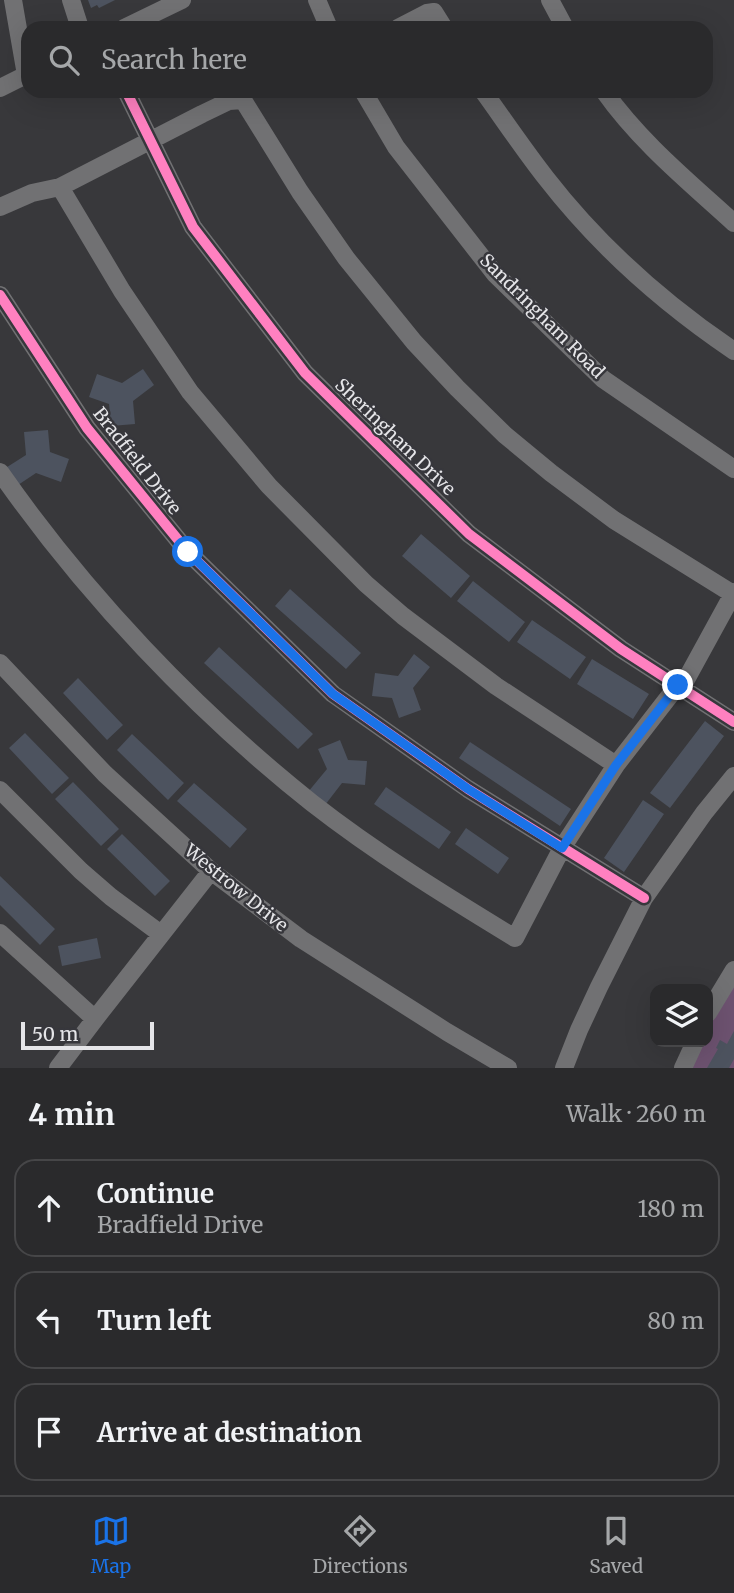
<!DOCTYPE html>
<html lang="en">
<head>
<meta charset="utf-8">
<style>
	body { margin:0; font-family:Merriweather,serif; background:#363638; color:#f1f3f6 }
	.controls { position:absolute; right:21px; bottom:21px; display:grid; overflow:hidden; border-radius:14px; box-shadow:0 7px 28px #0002 }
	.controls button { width:63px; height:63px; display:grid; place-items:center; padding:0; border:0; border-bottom:2px solid #464648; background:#2a2a2c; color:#f1f3f6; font:35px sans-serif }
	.scale { position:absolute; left:21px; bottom:18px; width:133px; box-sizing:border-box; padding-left:7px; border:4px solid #e5e5e8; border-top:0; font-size:19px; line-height:24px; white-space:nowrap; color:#e5e5e8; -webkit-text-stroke:5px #37373c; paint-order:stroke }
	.stop { position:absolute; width:21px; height:21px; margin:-16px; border:5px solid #1a73e8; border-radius:50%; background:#fff }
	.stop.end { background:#1a73e8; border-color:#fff; box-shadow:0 2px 7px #0008 }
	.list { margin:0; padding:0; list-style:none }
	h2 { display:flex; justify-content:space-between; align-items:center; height:91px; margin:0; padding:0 28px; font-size:30px }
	h2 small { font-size:23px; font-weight:400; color:#a5a7a9 }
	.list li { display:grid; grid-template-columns:46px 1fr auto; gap:21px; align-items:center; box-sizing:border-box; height:98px; margin:0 14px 14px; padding:0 14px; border:2px solid #464648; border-radius:21px }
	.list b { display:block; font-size:26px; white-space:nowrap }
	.list p { margin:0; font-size:23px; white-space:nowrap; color:#a5a7a9 }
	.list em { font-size:23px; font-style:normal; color:#a5a7a9 }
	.icon { flex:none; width:38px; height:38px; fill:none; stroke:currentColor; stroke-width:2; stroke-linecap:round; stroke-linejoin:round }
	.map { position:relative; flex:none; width:734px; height:1068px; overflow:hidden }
	.search { position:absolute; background:#2a2a2c; box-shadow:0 7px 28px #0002; left:21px; right:21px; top:21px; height:77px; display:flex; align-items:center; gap:18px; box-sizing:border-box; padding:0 24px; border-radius:21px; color:#a5a7a9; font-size:26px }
	.sheet { height:427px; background:#2a2a2c }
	nav { display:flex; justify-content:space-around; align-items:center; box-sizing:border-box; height:98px; border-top:2px solid #464648; background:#2a2a2c; font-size:19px; color:#a5a7a9 }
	nav a { display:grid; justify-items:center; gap:4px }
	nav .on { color:#1a73e8 }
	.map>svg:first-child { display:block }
</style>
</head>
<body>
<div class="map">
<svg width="734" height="1068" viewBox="0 0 734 1068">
	<rect width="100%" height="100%" fill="#38383b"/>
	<path fill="#6d5270" d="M734 980V1068H689L701 1042H708C708 1016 721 1001 734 980Z"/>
	<path fill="#4d535f" d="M88 0H115L99 8 97 5 91 8Z
		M143 369 154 385 133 401 135 424 111 426 109 404 89 397 97 374 122 383Z
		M48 430 50 452 69 459 61 482 36 473 15 487 4 469 26 455 24 432Z
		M421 534 470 576 451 598 402 556Z
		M473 581 525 622 509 642 457 601Z
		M290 589 361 653 346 669 275 606Z
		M532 620 586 657 570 679 517 642Z
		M219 647 313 734 298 749 204 663Z
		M414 654 430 667 413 688 421 710 399 718 392 698 372 696 375 673 398 676Z
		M592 659 649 694 633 719 577 684Z
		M78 678 123 725 107 740 63 693Z
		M705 721 724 736 670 808 650 793Z
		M25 733 69 778 52 794 9 748Z
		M132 734 184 783 168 800 117 750Z
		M340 740 348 760 367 761 365 785 342 783 325 805 308 792 327 769 318 749Z
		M470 742 571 809 560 826 459 758Z
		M73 782 119 829 101 846 55 799Z
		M194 783 247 829 230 848 177 801Z
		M386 787 451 832 439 849 374 804Z
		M643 800 664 814 624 872 604 858Z
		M466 828 509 858 498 874 455 844Z
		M122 834 170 881 155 896 107 849Z
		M0 876 55 929 40 945 0 905Z
		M97 938 101 958 62 966 58 946Z
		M734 1031V1059L729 1068H707L718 1049 716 1048 720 1040 727 1044Z"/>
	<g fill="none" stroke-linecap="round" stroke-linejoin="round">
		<path stroke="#717173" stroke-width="18" d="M13 0 26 75
			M71 0 80 28
			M317 0 329 28
			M550 0 565 28
			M124 28 182 0
			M398 28 427 13 434 12 444 28
			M0 88 28 74
			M126 91 193 227 305 373 469 534 621 649 734 722
			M363 91 396 147 495 274 603 379 734 469
			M483 91C504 120 524 150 546 178 598 245 663 303 734 351
			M604 91C640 142 688 181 734 223
			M60 187 202 114 229 101 243 100 300 192 346 258 414 342 457 388 505 435 551 473 614 520 733 594
			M0 207 32 193 60 187 122 291 190 392 269 486 366 584 403 616 496 686 616 765 562 848 515 938C446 896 376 853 312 803 195 710 85 594 0 472
			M0 295 87 428 188 552 333 694 468 789 644 898
			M0 663 105 774 211 871 301 939 447 1032 508 1068
			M682 687 734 592
			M616 765 678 685
			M0 790 81 871 111 897 161 934
			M0 933 95 1019
			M708 1013 734 970
			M58 1068 95 1019 211 871
			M564 1068 579 1030 599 987 644 898 704 813 734 776
			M683 1068 695 1042"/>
		<defs>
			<path id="cycleway" d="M126 91 193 227 305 373 469 534 621 649 734 722
				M0 295 87 428 188 552 333 694 468 789 644 898"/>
		</defs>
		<use href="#cycleway" stroke="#37373c" stroke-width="15"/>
		<use href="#cycleway" stroke="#ff80c0" stroke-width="10"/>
	</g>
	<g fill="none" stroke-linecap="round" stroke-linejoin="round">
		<path stroke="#1a73e8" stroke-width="9" d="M188 552 333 694 468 789 562 848 616 765 678 685"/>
	</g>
	<g text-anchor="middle" stroke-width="5" stroke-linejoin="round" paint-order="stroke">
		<g font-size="18" fill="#e5e5e8" stroke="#37373c">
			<text transform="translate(542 316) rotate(45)" y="6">Sandringham Road</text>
			<text transform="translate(395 437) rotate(44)" y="6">Sheringham Drive</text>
			<text transform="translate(137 461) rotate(52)" y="6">Bradfield Drive</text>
			<text transform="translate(236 888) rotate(39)" y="6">Westrow Drive</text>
		</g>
	</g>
</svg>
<div class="controls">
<button><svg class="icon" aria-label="layers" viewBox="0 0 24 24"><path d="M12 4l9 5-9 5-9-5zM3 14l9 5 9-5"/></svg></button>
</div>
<div class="scale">50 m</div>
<div class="stop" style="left:188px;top:552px"></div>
<div class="stop end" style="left:678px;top:685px"></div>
<div class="search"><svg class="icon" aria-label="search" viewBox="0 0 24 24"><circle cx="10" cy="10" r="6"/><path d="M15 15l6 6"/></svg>Search here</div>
</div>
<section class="sheet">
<h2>4 min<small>Walk · 260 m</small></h2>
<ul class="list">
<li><svg class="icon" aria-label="ahead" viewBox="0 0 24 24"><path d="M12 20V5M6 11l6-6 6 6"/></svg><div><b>Continue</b><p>Bradfield Drive</p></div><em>180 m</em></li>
<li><svg class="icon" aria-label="left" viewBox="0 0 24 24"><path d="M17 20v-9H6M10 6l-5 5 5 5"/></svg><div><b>Turn left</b></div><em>80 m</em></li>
<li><svg class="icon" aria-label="arrive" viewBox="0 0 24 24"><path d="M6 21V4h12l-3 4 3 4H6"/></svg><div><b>Arrive at destination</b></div></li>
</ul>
</section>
<nav>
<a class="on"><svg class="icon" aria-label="map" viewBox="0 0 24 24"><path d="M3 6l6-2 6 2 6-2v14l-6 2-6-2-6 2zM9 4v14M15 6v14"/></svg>Map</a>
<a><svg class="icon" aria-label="directions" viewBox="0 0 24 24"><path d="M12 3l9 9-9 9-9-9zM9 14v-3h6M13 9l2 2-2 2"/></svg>Directions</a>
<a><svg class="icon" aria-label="saved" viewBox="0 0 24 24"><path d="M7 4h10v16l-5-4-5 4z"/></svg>Saved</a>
</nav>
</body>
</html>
